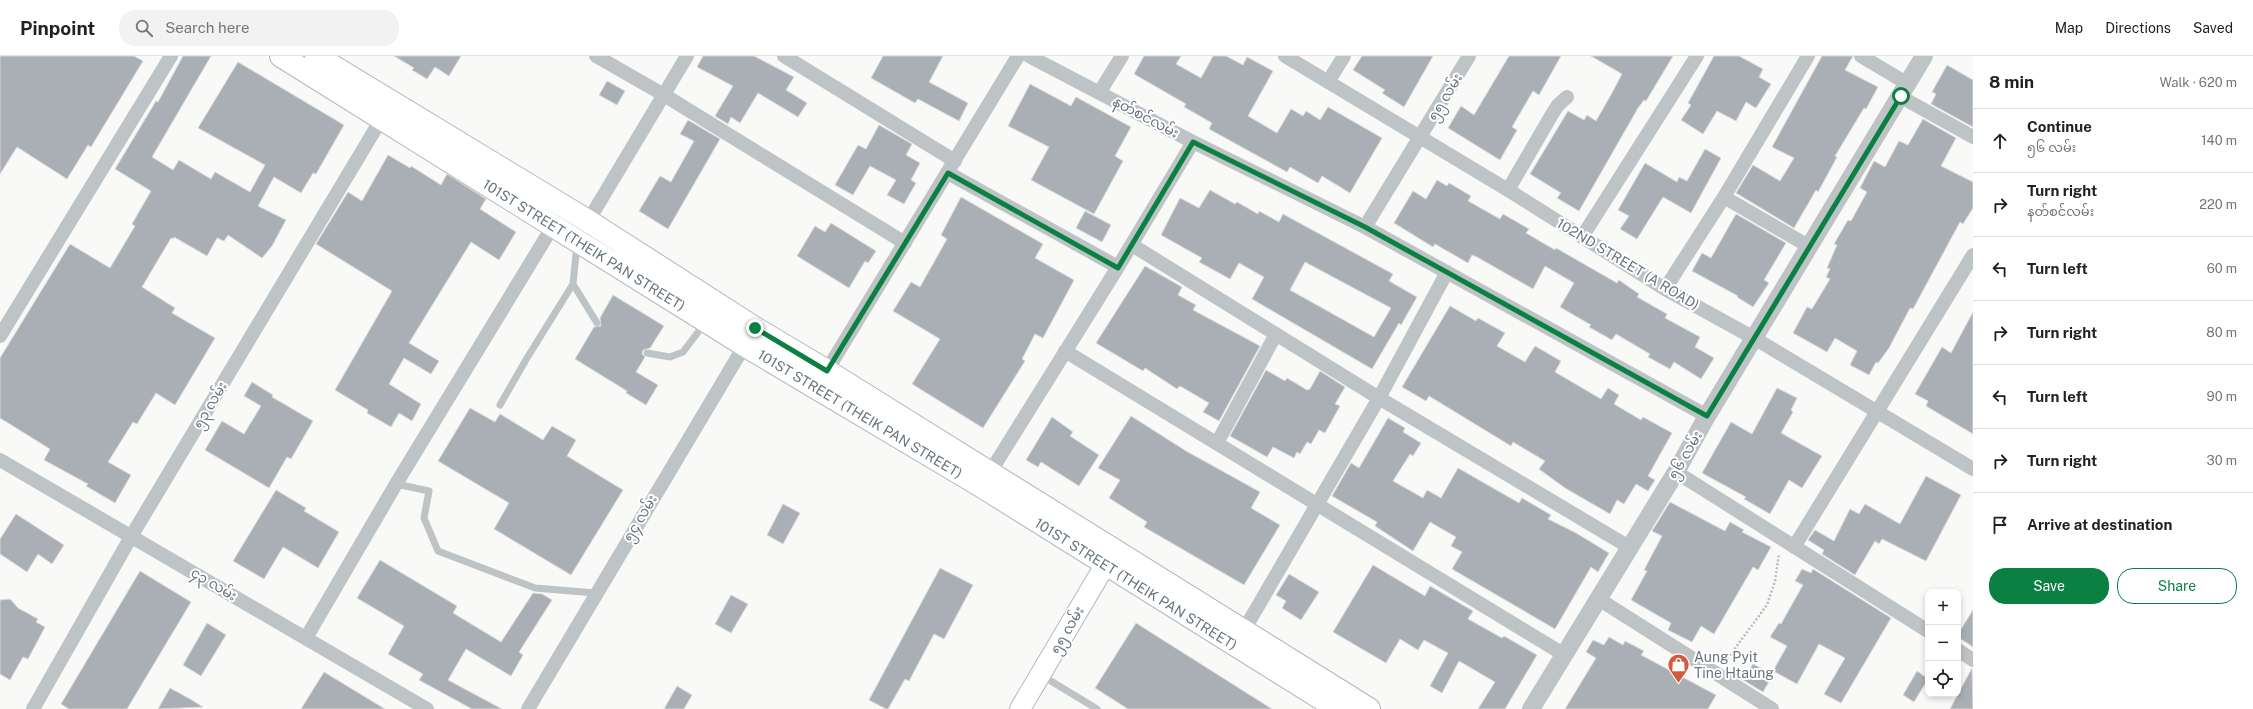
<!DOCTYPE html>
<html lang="en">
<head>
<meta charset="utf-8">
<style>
	body { margin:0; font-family:"Public Sans","Noto Sans Myanmar",sans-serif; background:#f2f2f2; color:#202124 }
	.controls { position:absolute; right:12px; bottom:12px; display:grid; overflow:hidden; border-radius:8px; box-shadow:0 2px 6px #0003 }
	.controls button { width:36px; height:36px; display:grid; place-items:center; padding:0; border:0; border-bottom:1px solid #e0e0e0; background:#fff; color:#202124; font:20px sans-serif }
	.stop { position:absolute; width:12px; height:12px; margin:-9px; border:3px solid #0b8043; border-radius:50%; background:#fff }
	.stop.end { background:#0b8043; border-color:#fff; box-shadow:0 1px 4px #0008 }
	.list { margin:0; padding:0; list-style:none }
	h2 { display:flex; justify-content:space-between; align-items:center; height:52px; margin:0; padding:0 16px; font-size:17px }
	h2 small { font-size:13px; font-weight:400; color:#757577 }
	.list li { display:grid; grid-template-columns:26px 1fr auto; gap:12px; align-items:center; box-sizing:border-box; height:64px; padding:0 16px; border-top:1px solid #e0e0e0 }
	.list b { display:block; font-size:15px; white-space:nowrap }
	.list p { margin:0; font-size:13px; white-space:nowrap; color:#757577 }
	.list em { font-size:13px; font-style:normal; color:#757577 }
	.actions { display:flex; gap:8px; padding:12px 16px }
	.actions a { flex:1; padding:9px 0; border:1px solid #0b8043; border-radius:16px; text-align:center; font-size:14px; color:#0b8043 }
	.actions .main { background:#0b8043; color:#fff }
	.icon { flex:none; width:22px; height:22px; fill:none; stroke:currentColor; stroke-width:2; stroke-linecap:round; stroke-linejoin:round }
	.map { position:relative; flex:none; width:1973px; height:653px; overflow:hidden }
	header { display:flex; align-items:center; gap:24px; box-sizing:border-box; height:56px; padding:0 20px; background:#fff; border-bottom:1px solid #e0e0e0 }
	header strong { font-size:19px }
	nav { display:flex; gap:22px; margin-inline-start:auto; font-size:14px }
	.search { width:280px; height:36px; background:#f2f2f2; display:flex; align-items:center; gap:10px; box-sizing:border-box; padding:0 14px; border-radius:16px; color:#757577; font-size:15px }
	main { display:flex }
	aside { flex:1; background:#fff }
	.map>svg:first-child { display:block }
</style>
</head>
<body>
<header>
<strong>Pinpoint</strong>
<div class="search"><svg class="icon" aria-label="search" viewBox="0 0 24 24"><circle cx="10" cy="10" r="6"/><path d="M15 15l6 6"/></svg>Search here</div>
<nav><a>Map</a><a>Directions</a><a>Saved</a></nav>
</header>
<main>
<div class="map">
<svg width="1973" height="653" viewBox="0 0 1973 653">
	<rect width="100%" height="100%" fill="#f9f9f7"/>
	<path fill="#a9afb5" stroke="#dadad9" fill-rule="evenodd" d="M0 0H134L143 5 91 91 88 89 67 123 17 91 0 118Z
		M183 0H211L152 101 173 114 179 104 211 123 215 116 250 136 265 109 198 72 238 6 344 69 316 118 313 117 301 137 274 121 258 150 286 164 272 190 262 202 228 179 224 185 217 182 207 200 174 181 173 183 171 182 142 231 175 252 172 257 215 282 175 349 156 337 137 368 133 366 108 406 131 419 115 447 86 430 88 428 44 404 50 393 0 362V302L70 188 110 212 135 170 132 168 151 135 115 113 156 45 158 46Z
		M394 0H461L449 20 435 11 427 23 412 14 414 12Z
		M703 0H754L794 21 786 34 807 47 798 61 758 37 740 67 731 61 728 68 715 60 733 30 697 11Z
		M883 0H943L929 26 968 47 959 65 918 43 915 47 871 22Z
		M1144 0H1181L1176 8 1201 22 1213 0H1226L1243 9 1247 1 1273 15 1248 60 1277 77 1291 53 1303 60 1306 55 1320 64 1328 51 1382 82 1350 137 1322 120 1318 127 1290 111 1287 116 1209 73 1212 67 1184 51 1186 48 1134 18Z
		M1362 0H1433L1404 51 1382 37 1385 34 1353 14Z
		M1509 0H1561L1539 39 1533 35 1512 71 1517 74 1500 104 1448 72 1461 50 1474 59Z
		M1591 0H1673L1646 45 1644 44 1638 52 1579 155 1557 142 1561 137 1530 118 1568 55 1584 64 1587 59 1596 65 1612 37 1622 18Z
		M1714 0H1739L1763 13 1759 21 1771 28 1756 52 1746 46 1736 65 1717 55 1703 78 1681 64 1691 49 1688 47Z
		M1822 0H1853L1845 14 1878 31 1866 53 1864 52 1835 100 1837 101 1818 136 1816 134 1794 172 1736 137 1753 109 1780 125 1794 102 1772 91Z
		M1947 9 1973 24V71L1931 48 1936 38 1932 36Z
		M607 25 625 35 617 49 599 39Z
		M1030 28 1071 50 1076 41 1131 71 1115 100 1123 105 1094 158 1031 124 1049 91 1008 70Z
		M1923 63 1956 82 1941 110 1973 126V152L1963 168 1960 166 1913 253 1910 252 1889 292 1878 307 1876 306 1869 319 1850 309 1857 295 1835 282 1827 296 1793 277 1807 251 1812 253 1830 223 1826 221 1830 213 1827 212 1837 189 1834 188 1848 164 1851 165 1867 136 1860 132 1874 105 1885 111 1899 85 1908 89Z
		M688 64 720 83 668 173 639 155 660 120 671 126 694 85 680 78Z
		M879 69 912 88 906 99 920 107 911 124 916 127 904 148 887 139 896 124 870 110 853 139 835 129 858 89 866 93Z
		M1705 93 1721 102 1691 157 1663 141 1637 183 1620 173 1629 160 1618 154 1645 107 1677 126 1679 121 1687 125Z
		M388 99 410 112 411 110 441 129 447 118 486 143 480 153 516 176 499 204 471 186 409 287 439 305 431 318 404 302 389 328 421 348 412 365 399 357 391 371 367 357 368 354 335 334 392 235 316 188 348 136 362 145Z
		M1437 124 1447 130 1449 127 1471 140 1468 145 1500 163 1503 158 1529 173 1526 177 1555 194 1556 192 1617 227 1619 224 1639 238 1637 241 1667 258 1665 262 1700 281 1695 291 1714 302 1701 323 1674 306 1670 313 1648 301 1650 298 1616 278 1612 284 1589 271 1591 269 1560 251 1574 227 1545 210 1533 233 1477 201 1472 199 1468 207 1435 188 1433 191 1394 167 1413 135 1426 143Z
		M1210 134 1235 148 1237 146 1258 158 1259 155 1279 166 1283 158 1393 218 1389 225 1417 241 1401 269 1399 267 1372 313 1252 243 1264 221 1239 207 1230 223 1199 206 1202 202 1161 179 1180 142 1199 152ZM1305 206 1391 252 1374 281 1290 234Z
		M961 141 1043 188 1035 202 1074 224 1043 282 1035 278 1022 303 1025 305 983 372 912 328 940 283 893 255 911 226 920 231 947 183 941 179Z
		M1085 155 1111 169 1102 186 1076 172Z
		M1736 158 1786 187 1764 224 1769 227 1753 251 1737 241 1738 240 1692 215 1702 197 1711 202Z
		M831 167 876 195 868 207 865 205 849 232 797 200 815 170 825 176Z
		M1145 210 1182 231 1178 239 1196 249 1193 254 1260 290 1219 365 1203 356 1209 347 1180 330 1177 333 1145 312 1143 315 1096 287Z
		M613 239 664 270 650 292 643 294 642 298 645 301 636 316 658 329 646 349 626 337 627 335 575 303 594 271 601 270 600 262Z
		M1450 250 1476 265 1478 262 1505 277 1497 290 1525 306 1535 290 1561 305 1555 316 1601 343 1608 332 1619 339 1614 348 1641 364 1643 361 1672 377 1648 420 1655 424 1648 435 1636 428 1624 448 1617 444 1610 458 1565 432 1539 413 1545 405 1513 386 1511 390 1429 340 1426 345 1402 331Z
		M1973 256V378L1926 350 1928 345 1915 338 1942 291 1951 297Z
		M1266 314 1285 325 1287 322 1307 334 1310 333 1320 315 1345 331 1335 348 1340 350 1325 377 1319 374 1311 388 1307 386 1300 398 1297 396 1294 402 1273 391 1267 401 1230 380Z
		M252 326 273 339 272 341 313 365 291 403 287 401 269 432 205 394 222 365 244 378 261 350 244 340Z
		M1777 332 1797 342 1791 354 1793 356 1781 377 1822 400 1802 432 1789 424 1770 458 1744 443 1746 441 1702 417 1731 366 1752 378Z
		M470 352 495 366 500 358 543 384 552 370 576 384 567 400 623 434 571 519 494 473 509 447 438 405Z
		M1131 360 1186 395 1260 436 1251 452 1280 469 1244 529 1144 471 1147 466 1109 442 1120 424 1098 412Z
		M1052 361 1073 376 1070 380 1099 399 1079 430 1041 406 1038 411 1026 404Z
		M1388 362 1405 372 1403 376 1421 387 1413 400 1410 398 1393 425 1423 442 1427 434 1441 442 1458 412 1519 447 1522 442 1551 459 1548 463 1576 477 1609 497 1598 516 1591 511 1555 573 1452 513 1462 496 1451 490 1456 481 1430 466 1413 495 1375 470 1377 466 1332 440 1351 407 1359 412Z
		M1926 420 1961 439 1926 505 1882 483 1879 488 1875 485 1855 519 1822 498 1824 494 1808 484 1815 474 1834 485 1850 453 1859 458 1865 448 1900 468Z
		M276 434 306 452 304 455 339 476 318 512 283 491 264 523 233 505Z
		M1670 446 1725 475 1730 466 1744 474 1742 476 1771 491 1758 514 1753 511 1714 578 1701 570 1692 586 1668 574 1671 567 1631 544 1647 515 1644 514 1662 480 1652 475Z
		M783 448 800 457 783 488 767 479Z
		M16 458 64 489 52 508 38 498 27 516 0 498V483Z
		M380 504 457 550 453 557 501 586 533 537 542 538 552 544 519 596 523 599 511 620 466 593 448 624 502 653H472L419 624 423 618 388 598 404 570 357 542Z
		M1373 509 1425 540 1430 530 1473 555 1468 563 1502 582 1504 580 1537 599 1505 653H1478L1495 626 1459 605 1442 637 1430 630 1448 597 1424 584 1418 594 1400 583 1386 607 1333 576Z
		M940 512 973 529 944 583 934 578 909 625 905 623 888 653H886L869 644Z
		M1802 513 1811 517 1813 513 1891 562 1841 647 1824 638 1845 602 1819 588 1797 628 1773 615 1787 590 1770 581 1779 567 1781 568 1803 529 1795 525Z
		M140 515 191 546 127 653H69L61 648Z
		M1289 518 1319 536 1301 564 1282 552 1286 545 1276 539Z
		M731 539 748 548 731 577 715 568Z
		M10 543 18 552 38 563 36 566 45 571 28 603 23 601 10 624 0 618V544Z
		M1973 554V591L1958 581V578Z
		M207 567 226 579 201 620 183 609Z
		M1136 567 1272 653H1128L1095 632Z
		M1609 581 1623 589 1625 585 1644 595 1641 599 1716 639 1708 653H1565L1596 602 1586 596 1593 584 1604 589Z
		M1753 608 1773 619 1763 636 1743 624Z
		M1972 612 1973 653H1950L1958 638Z
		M1917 615 1928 623 1914 646 1903 639Z
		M324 616 385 653H301Z
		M677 630 692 639 684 653H664Z
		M170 632 190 643 203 651 158 653Z"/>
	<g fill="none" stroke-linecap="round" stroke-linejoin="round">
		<defs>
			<path id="secondary" d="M1020 653 1114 494"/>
			<path id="primary" d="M281 0 744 289 981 430 1338 653
				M316 0 588 165 755 272 827 315 1369 653"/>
		</defs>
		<use href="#secondary" stroke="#b1b7bb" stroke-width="22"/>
		<use href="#primary" stroke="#b2b7ba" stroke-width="24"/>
		<path stroke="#b9bcbe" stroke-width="2.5" stroke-dasharray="2 2" stroke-linecap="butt" d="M1725 606 1767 549 1775 525 1779 498"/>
		<path stroke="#bec3c6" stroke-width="7" d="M573 228 597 267
			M647 297 670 301 683 296 705 267
			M500 349 527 302 573 228 577 188
			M396 428 429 435 424 462 438 495 535 532 595 537
			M1041 619 1097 653"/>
		<path stroke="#bec3c6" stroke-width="14" d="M596 0 664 39 905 187
			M784 0 955 105
			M1029 0 1193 86 1365 171 1707 360
			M1285 0 1508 134 1665 233 1754 282 1973 413
			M1861 0 1908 28
			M1328 26 1344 0
			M1099 37 1122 0
			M1901 41 1973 81
			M948 117 1118 211
			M1508 134 1551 60 1558 49 1567 41
			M1724 141 1810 191
			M1365 171 1469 0
			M584 172 687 0
			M1582 181 1697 0
			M1132 189 1379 342 1629 491
			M1665 233 1724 141 1808 0
			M0 280 171 0
			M1065 295 1563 598
			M823 321 1018 0
			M1217 387 1276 278
			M0 404 427 653
			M1676 416 1928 575
			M986 423 1118 211 1193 86
			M1794 491 1973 199
			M1597 542 1772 653
			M1240 581 1379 342 1447 216
			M306 582 396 428 553 170
			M1958 594 1973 604
			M33 653 132 479 385 57
			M528 653 749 282"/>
		<path stroke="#bec3c6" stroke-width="18" d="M1531 653 1676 416 1707 360 1924 0"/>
		<use href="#secondary" stroke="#fff" stroke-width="20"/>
		<use href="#primary" stroke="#fff" stroke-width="22"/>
	</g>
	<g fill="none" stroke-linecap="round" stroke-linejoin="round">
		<path stroke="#0b8043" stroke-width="5" d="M755 272 827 315 948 117 1118 212 1193 86 1365 171 1707 360 1901 40"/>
	</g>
	<defs>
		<symbol id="shop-pin" viewBox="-11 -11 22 30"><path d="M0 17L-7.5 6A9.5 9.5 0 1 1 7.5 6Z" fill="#d25b3d" stroke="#fff"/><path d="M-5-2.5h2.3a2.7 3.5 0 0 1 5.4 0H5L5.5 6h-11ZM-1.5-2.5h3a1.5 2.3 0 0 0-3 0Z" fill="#fff"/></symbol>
	</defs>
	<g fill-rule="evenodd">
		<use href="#shop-pin" x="1666" y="596" width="25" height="34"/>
	</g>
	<g text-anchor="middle" stroke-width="4" stroke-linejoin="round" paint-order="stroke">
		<g font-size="14" fill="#66757e" stroke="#fff">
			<text transform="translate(1445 41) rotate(-59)" y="5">၅၅ လမ်း</text>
			<text transform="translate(1146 61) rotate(28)" y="5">နတ်စင်လမ်း</text>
			<text transform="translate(584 189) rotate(32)" y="5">101ST STREET (THEIK PAN STREET)</text>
			<text transform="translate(1628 208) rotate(31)" y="5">102ND STREET (A ROAD)</text>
			<text transform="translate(210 349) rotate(-59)" y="5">၅၃ လမ်း</text>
			<text transform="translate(860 358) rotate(31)" y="5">101ST STREET (THEIK PAN STREET)</text>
			<text transform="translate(1685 399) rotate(-60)" y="5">၅၆ လမ်း</text>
			<text transform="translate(640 462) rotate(-59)" y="5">၅၄ လမ်း</text>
			<text transform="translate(214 528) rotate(31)" y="5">၄၃ လမ်း</text>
			<text transform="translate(1136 528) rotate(32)" y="5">101ST STREET (THEIK PAN STREET)</text>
			<text transform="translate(1067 574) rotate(-60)" y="5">၅၅ လမ်း</text>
		</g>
		<g font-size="14" fill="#66757e" stroke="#fff" text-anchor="start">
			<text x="1694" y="606">Aung Pyit<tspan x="1694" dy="16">Tine Htaung</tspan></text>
		</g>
	</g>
</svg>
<div class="controls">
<button>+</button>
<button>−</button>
<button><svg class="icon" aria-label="locate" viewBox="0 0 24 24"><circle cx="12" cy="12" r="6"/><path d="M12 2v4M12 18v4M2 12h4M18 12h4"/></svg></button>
</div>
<div class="stop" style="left:1901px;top:40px"></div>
<div class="stop end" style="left:755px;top:272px"></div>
</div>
<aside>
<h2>8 min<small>Walk · 620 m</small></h2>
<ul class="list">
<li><svg class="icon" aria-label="ahead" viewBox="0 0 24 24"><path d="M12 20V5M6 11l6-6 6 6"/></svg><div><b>Continue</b><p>၅၆ လမ်း</p></div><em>140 m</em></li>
<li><svg class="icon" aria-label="right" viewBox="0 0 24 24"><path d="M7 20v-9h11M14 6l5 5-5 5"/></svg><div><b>Turn right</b><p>နတ်စင်လမ်း</p></div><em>220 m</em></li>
<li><svg class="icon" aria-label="left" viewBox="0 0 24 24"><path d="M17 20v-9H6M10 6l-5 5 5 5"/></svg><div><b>Turn left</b></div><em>60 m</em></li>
<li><svg class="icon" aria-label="right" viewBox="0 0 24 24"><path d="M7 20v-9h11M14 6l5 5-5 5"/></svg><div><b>Turn right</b></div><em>80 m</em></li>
<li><svg class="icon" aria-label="left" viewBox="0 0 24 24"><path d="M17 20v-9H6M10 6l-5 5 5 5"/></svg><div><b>Turn left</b></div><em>90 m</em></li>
<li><svg class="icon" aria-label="right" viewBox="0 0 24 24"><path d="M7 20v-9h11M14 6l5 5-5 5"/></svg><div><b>Turn right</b></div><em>30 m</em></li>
<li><svg class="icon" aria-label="arrive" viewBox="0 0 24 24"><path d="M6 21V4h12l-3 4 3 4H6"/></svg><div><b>Arrive at destination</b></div></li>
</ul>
<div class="actions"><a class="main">Save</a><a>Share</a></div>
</aside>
</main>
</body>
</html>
